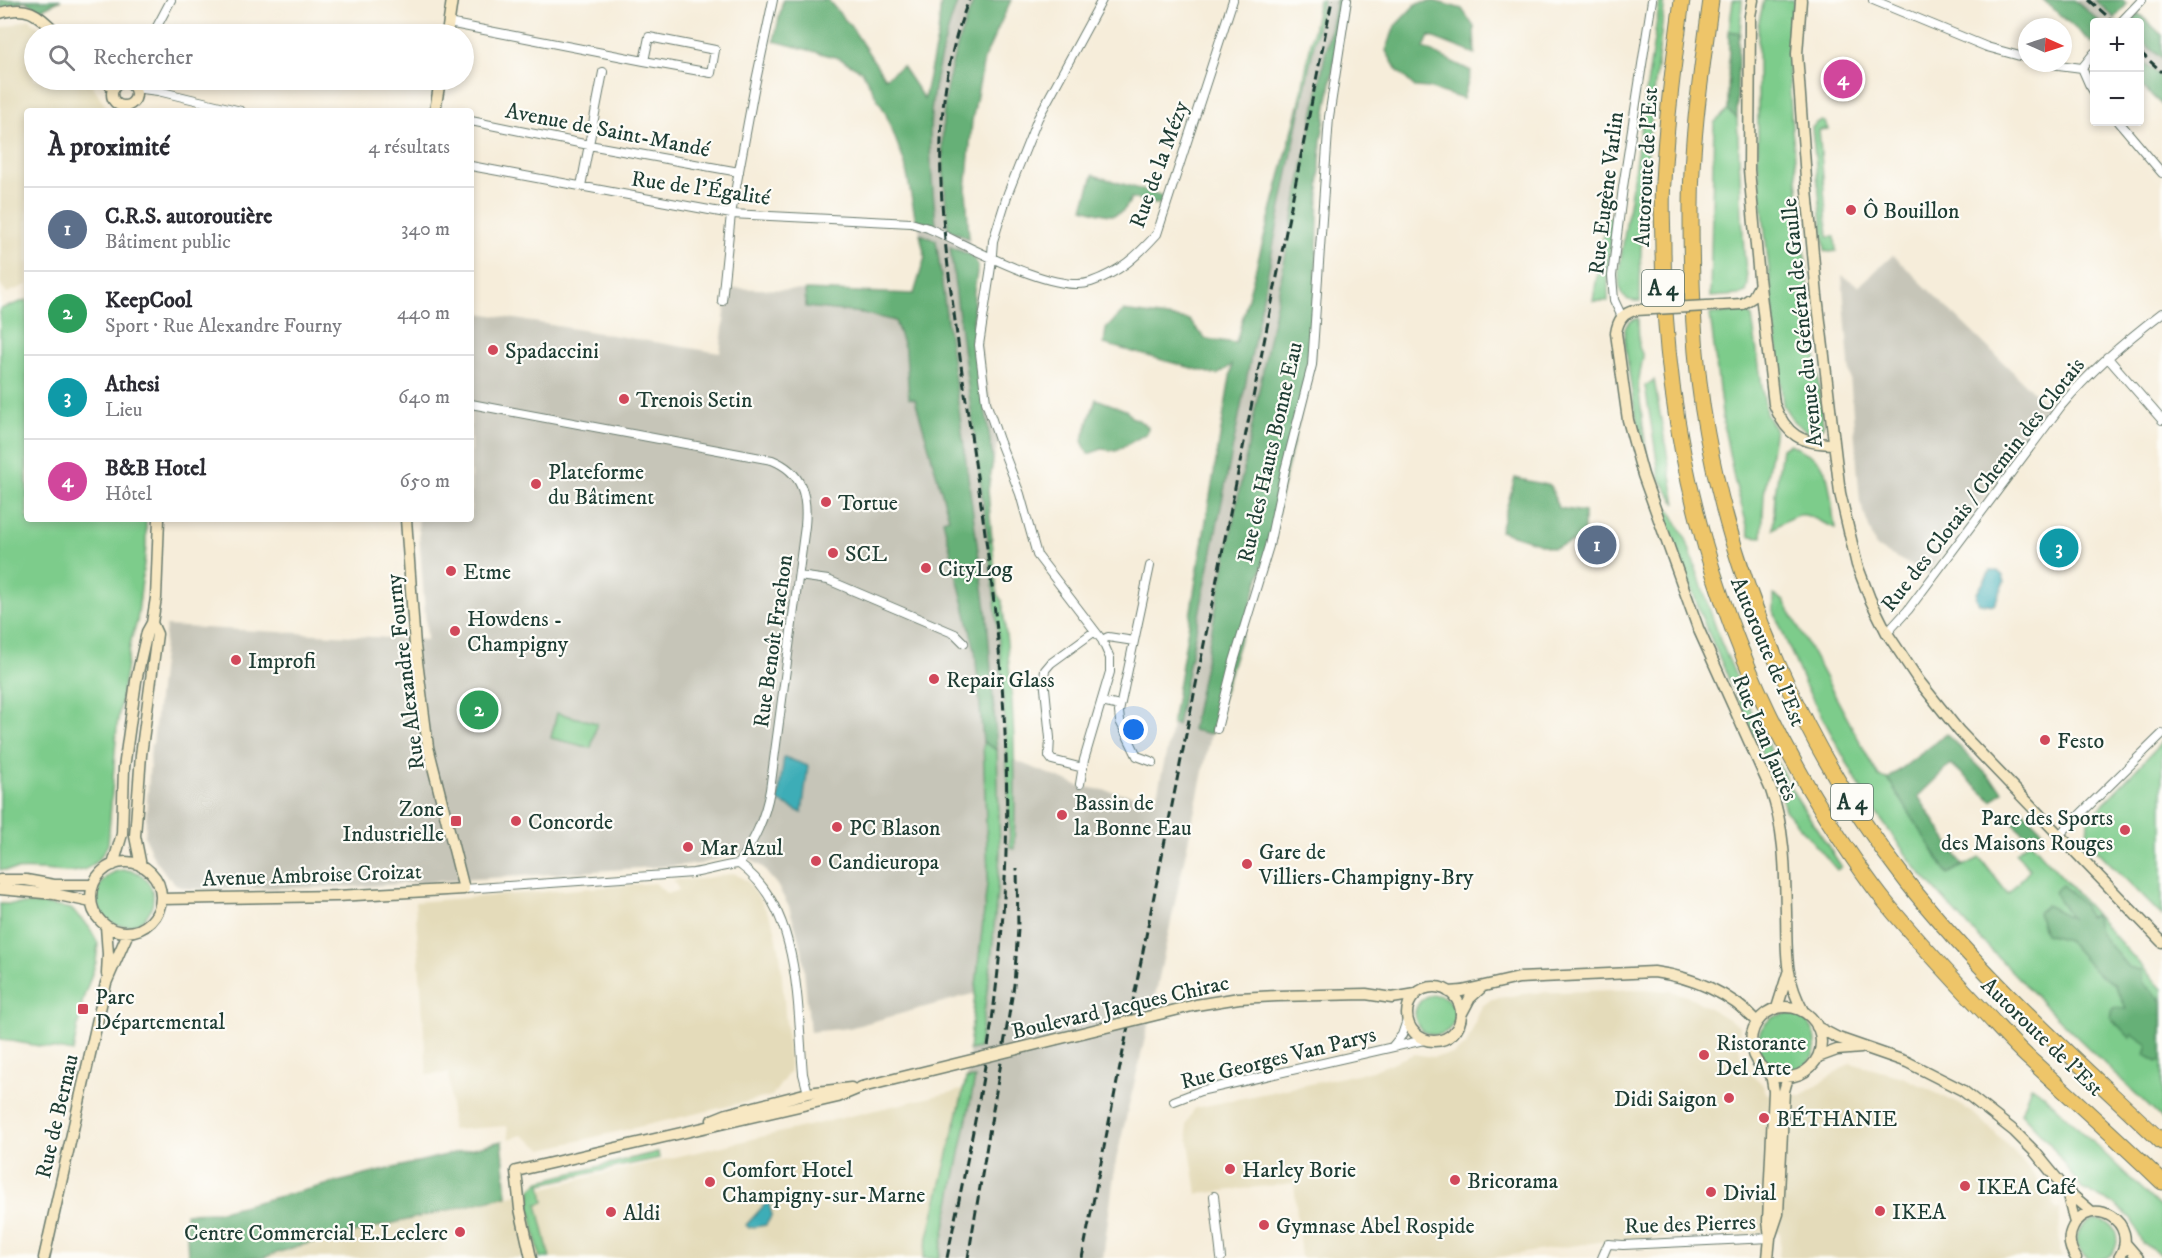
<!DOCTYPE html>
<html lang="fr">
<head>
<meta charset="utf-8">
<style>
	body { margin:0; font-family:"IM FELL DW Pica",serif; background:#f7f7f7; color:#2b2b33 }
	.controls { position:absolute; right:18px; top:18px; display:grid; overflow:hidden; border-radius:6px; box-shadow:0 3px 9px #0003 }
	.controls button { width:54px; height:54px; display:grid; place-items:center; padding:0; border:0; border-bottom:2px solid #e1e1e2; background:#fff; color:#2b2b33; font:30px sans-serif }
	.compass { position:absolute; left:2018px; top:18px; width:54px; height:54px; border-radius:50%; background:#fff; box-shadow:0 3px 9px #0003; rotate:93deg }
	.you { position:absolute; left:1134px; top:730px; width:21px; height:21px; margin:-15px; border:4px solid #fff; border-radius:50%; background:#1a73e8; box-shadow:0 0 0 9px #1a73e833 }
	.badge { display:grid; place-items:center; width:39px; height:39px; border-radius:50%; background:#d1495b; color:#fff; font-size:20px; font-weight:700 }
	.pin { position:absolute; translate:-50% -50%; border:3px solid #fff; box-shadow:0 2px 6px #0006 }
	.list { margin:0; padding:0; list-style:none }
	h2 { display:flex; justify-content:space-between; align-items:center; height:78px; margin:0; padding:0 24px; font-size:26px }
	h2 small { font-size:20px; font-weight:400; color:#7c7c81 }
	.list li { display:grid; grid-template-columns:39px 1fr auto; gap:18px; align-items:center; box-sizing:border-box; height:84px; padding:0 24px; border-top:2px solid #e1e1e2 }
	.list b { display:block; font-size:22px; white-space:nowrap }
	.list p { margin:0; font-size:20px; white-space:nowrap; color:#7c7c81 }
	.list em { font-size:20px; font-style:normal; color:#7c7c81 }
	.icon { flex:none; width:33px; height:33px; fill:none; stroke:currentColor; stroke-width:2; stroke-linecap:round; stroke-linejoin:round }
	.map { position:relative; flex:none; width:2162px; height:1258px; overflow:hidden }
	.search { position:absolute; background:#fff; box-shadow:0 3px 9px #0003; left:24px; top:24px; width:450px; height:66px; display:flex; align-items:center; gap:15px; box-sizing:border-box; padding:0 21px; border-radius:33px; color:#7c7c81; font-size:22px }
	.panel { position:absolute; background:#fff; box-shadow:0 3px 9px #0003; left:24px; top:108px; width:450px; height:414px; border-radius:6px }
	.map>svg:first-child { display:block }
</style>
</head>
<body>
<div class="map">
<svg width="2162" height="1258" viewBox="0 0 2162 1258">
	<rect width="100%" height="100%" fill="#fdfcf7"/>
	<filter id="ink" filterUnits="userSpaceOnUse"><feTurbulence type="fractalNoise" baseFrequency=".0167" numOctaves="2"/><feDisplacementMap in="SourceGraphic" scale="12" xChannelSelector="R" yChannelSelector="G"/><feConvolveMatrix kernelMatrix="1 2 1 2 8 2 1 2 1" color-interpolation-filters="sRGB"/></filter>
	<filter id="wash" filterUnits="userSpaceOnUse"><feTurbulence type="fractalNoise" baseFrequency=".008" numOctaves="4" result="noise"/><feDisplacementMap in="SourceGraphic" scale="24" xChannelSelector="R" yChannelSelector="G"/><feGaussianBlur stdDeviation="1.35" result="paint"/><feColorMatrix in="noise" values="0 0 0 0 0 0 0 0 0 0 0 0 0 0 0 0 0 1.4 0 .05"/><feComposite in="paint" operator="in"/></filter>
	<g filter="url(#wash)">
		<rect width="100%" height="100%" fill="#f6edda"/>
		<path fill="#e4dbba" d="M30 19 45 34H34V80H89L109 111H27V285L7 293 0 284V29Z
			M734 873 747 881 760 899 774 925 780 953 790 1071 772 1096 543 1149 522 1135 509 1139 507 1126 452 1130 449 1073 427 1075 415 902 655 883 667 894 679 890 673 880 701 879Z
			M1644 989 1671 991 1690 997 1740 1026 1738 1044 1743 1065 1762 1084 1767 1094 1802 1095 1850 1063 1903 1077 1959 1104 1981 1119 2015 1153 2055 1201 2052 1203 2057 1210 2060 1208 2059 1251 2062 1258H1779L1781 1232 1612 1240 1491 1258H1301L1294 1183 1197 1194 1186 1124 1195 1108 1372 1071 1414 1054 1432 1057 1453 1054 1466 1045 1482 1006 1492 999 1531 993Z
			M965 1089 923 1258H262L298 1246Z"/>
		<path fill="#c6c5b8" d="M941 0H1011L984 59 972 121 966 190 971 277 986 382 1002 441 998 442 988 490 1011 759 1079 786 1156 799 1170 737 1236 344 1299 106 1318 0H1345L1321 141 1267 552 1211 734 1156 992 1116 1160 1103 1258H923L965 1089 976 993 849 1028 810 1032 802 949 789 907 777 885 761 866 739 853 700 864 354 887 189 889 178 886 168 877 152 855 145 837 151 744H153L166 626 427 640 418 519H471V326L473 312 720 353 728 288 914 294 925 257 905 164 886 114 924 100 938 35Z
			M2074 0H2095L2120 22H2100Z
			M2140 39 2162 59V78L2140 58Z
			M1893 255 2051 409 1927 574 1876 547 1860 502 1842 275 1859 286Z"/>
		<path fill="#7dcc8b" stroke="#4e8460" stroke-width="1.5" d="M1319 0H1323L1301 108 1299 106Z
			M1660 0H1665C1653 100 1640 200 1640 301 1618 303 1619 287 1619 271Z
			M1733 0H1742L1740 33 1729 31Z
			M1764 0H1794L1788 57 1792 130 1823 426 1817 432 1810 434 1794 422 1783 405 1758 164V25Z
			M1728 110 1737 118 1744 253 1748 285 1746 292 1739 295 1710 297 1714 123Z
			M1822 121 1825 122 1828 129 1819 130 1828 237H1835L1836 251 1829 252 1825 250 1812 128 1816 123Z
			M1614 217 1608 268V301H1593L1606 218Z
			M27 300V519H146V547L137 622 131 640 117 726 108 844C92 877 74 873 42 870 28 869 14 870 0 870V309Z
			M1742 311 1747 312 1752 317 1766 414 1775 429 1764 494 1762 537 1750 536 1734 479 1723 422 1710 314Z
			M1638 318 1639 347 1643 356 1638 385 1647 457C1636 425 1631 391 1627 357 1626 349 1623 338 1625 329 1626 323 1632 320 1638 318Z
			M1654 380 1676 504 1660 479 1645 386Z
			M1790 444C1800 450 1815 455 1822 465 1831 478 1832 512 1835 528 1803 515 1805 506 1773 529L1775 494 1782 449Z
			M1662 509 1670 510 1686 539 1720 640 1759 728 1793 792 1841 866 1837 870 1785 810 1782 799 1704 623Z
			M992 540 997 594 1002 601C1013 683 1017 766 1014 849L1010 848C1008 745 1001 643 988 541Z
			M1774 595 1784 601 1879 777 1888 779 1948 873 1980 858 2008 894 2030 869 2016 853 2030 841 2162 989V1119L2050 1011 1968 926 1916 868 1867 800 1805 685 1774 612Z
			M557 713 597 723 591 748 551 738Z
			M983 742 997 750 1000 854 991 964 979 1048 969 1050 988 874Z
			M2162 742V916L2087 840 2088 820Z
			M97 898a28 28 0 1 1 56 0a28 28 0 1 1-56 0Z
			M0 904H43L71 909 89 927 98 943 96 962 83 999 73 1052 0 1039Z
			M1415 1015a20 20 0 1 1 40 0a20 20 0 1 1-40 0Z
			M1758 1043a29 29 0 1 1 58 0a29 29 0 1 1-58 0Z
			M975 1078 939 1258H923L966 1079Z
			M2031 1086 2045 1096 2162 1209V1255L2142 1243 2132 1219 2114 1204 2082 1189 2050 1144 2021 1113Z
			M658 1152 659 1158 541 1184 544 1202 537 1204 550 1258H540L530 1208 531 1189 540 1181Z
			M2077 1240a20 20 0 1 1 40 0a20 20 0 1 1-40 0Z"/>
		<path fill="#66b077" stroke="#427656" stroke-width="1.5" d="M0 0H61L40 10 25 1 0 9Z
			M783 0H828L852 28 885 78 902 66 924 99 938 35 941 0H958C945 37 934 74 931 113 928 150 933 188 936 225L916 221 905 164 886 114 862 71 839 58 774 41Z
			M974 0H1011L984 59 972 121 966 190 969 238 948 229C945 189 940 148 944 108 948 71 960 34 974 0Z
			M1336 0H1345L1321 141 1313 362 1267 552 1211 734 1192 730Z
			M2043 0H2074L2100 22H2094V41L2092 43Z
			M2095 0H2123L2127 4 2115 18Z
			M1434 1 1462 9 1474 27 1475 54 1429 36 1424 48 1471 71 1463 99 1428 88 1415 87 1397 70 1386 51 1395 26 1416 4Z
			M2138 13 2162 35V59L2140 39V22H2130Z
			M1729 31 1740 33 1738 42 1737 118 1728 110Z
			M2140 58 2162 78V105L2140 85Z
			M1299 106 1301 108 1177 725 1172 724 1232 365 1217 375 1104 344 1106 329 1123 311 1189 320 1206 339 1236 343Z
			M1093 175 1163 196 1160 205 1131 198C1121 224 1104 214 1083 208Z
			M920 234 936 240 987 617 997 750 983 742 975 650 943 520 949 518 915 399 909 398 906 352 895 321 862 313 806 307 805 290 914 294 925 257Z
			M950 247 970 255 975 259 978 266 974 292 973 324 993 461 988 490 992 540 988 541Z
			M1096 399 1126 410 1131 417 1137 419 1148 427 1147 433 1116 451 1102 449 1088 454 1082 441Z
			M1515 478 1551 486 1558 508 1584 512V539L1553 548 1500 531Z
			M1947 734 2003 791 1992 801 1951 764 1918 796 1963 865 1948 874 1888 779Z
			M2020 808 2042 830 2030 841 2010 819Z
			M2062 885 2083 904 2088 917 2095 915 2100 934 2128 967 2142 970V982L2162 1001V1060L2157 1062 2145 1055 2148 1045 2132 1034 2130 1038 2111 1018 2113 1008H2126L2114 984 2098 974 2067 940 2045 934 2038 913 2046 905 2071 918 2054 892Z
			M502 1141 507 1196 298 1246 262 1258H188L186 1213 217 1212Z"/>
		<path fill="#3cadb7" stroke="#2e7576" stroke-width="1.5" d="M1990 571H1998L2003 576 2005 582 1994 605 1979 603 1976 598 1977 593Z
			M784 757 808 766 802 813 778 801Z
			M768 1201 772 1215 766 1225 749 1228 746 1225Z"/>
	</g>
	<g filter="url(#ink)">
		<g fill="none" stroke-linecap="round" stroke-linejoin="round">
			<defs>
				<path id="street" d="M1873 0 1987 47 2027 58
					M2121 22 2142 0
					M448 23 644 61
					M153 34 171 0
					M649 37 715 50 711 73 644 61Z
					M2043 63 2082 68
					M2082 68 2089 84 2094 92
					M2082 68 2094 53
					M125 82 128 80
					M134 88 158 91 241 111
					M471 121 589 145 739 172
					M2119 122 2162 173
					M471 166 731 214 911 223 928 228C965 244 1054 295 1091 282 1120 272 1137 256 1157 234L1233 0
					M581 186 603 72
					M722 301 731 214 754 90 773 0
					M1622 317 1614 300 1612 276 1623 187 1652 0
					M2107 357 2162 420
					M471 404 772 460C802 472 808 495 805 526L770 790C765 818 755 839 739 864
					M1150 566 1119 712 1120 721 1137 756 1153 762
					M799 576 828 580 955 634 964 643
					M1887 633 1908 610 2061 406C2091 370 2125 341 2162 313
					M1102 640 1108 637 1134 641
					M1101 702 1120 706
					M1217 729 1234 661 1269 546 1285 470 1312 365 1329 117 1347 0
					M1083 768 1052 760 1049 756 1050 738 1044 678 1045 670 1051 663 1095 631
					M1080 784 1084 760 1110 672V658L1102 640 1037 555 1020 494 999 440 986 402 979 345 991 267 993 241 1008 193 1038 118 1102 0
					M2059 835 2162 734
					M739 864C801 908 797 1005 803 1074L808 1093
					M464 889 693 873C709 871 723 865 739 864
					M1392 1047 1402 1035 1407 1020
					M1174 1101 1200 1091 1424 1040
					M1214 1196 1221 1258
					M1602 1258 1608 1244 1623 1245 1770 1238"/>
				<path id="secondary" d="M1753 0 1750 16 1749 170 1759 278 1774 404C1786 435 1801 444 1834 444
					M1801 0 1797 54 1806 179 1817 296 1840 493 1857 565 1870 599 1887 633 1919 681 1959 731 2162 942
					M0 13C29 4 38 15 58 34
					M447 34 452 0
					M104 80 114 88
					M112 94a12 12 0 1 1 24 0a12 12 0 1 1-24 0Z
					M435 111 440 80
					M1742 304 1753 297 1759 286
					M1636 310C1623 313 1618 320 1616 333L1628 420 1643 475 1698 628 1771 790C1785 830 1785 871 1786 913 1787 952 1784 976 1803 1011
					M91 897a35 35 0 1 1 70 0a35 35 0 1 1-70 0Z
					M113 865 122 834 124 768 136 681 147 632 152 623 156 598 159 519
					M141 866 135 836 136 823 141 755 157 634 152 623
					M0 880H26L54 885H93
					M0 889 54 894 91 902
					M161 899 337 896 464 889 428 747 415 646 406 519
					M106 926 108 954 107 974
					M1407 1014a27 27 0 1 1 54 0a27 27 0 1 1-54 0Z
					M1449 992 1462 991 1519 978 1654 972C1692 977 1731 993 1757 1022
					M1196 1005 1239 998 1277 996 1366 994 1392 998 1416 994
					M1751 1042a35 35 0 1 1 70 0a35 35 0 1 1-70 0Z
					M1777 1008 1788 973
					M1461 1015 1470 998 1481 988
					M1817 1027 1838 1038 1907 1062 1962 1090 2014 1131 2035 1152 2067 1191 2092 1212
					M1818 1057 1837 1050 1861 1048
					M712 1120 727 1114 808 1093 851 1088
					M2067 1192 2075 1223
					M1771 1235 1778 1214 1784 1091 1788 1077
					M2125 1243 2138 1258
					M44 1258 106 983 128 933
					M531 1258 520 1209 516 1171 838 1097 862 1087
					M1768 1258 1770 1238 1768 1221 1774 1091 1771 1074
					M2076 1258C2070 1249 2067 1238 2073 1227 2090 1193 2142 1222 2119 1258"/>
				<path id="highway" d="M1682 0C1674 60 1666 121 1663 182 1661 204 1663 227 1663 249 1664 451 1720 649 1828 820 1846 848 1865 877 1886 903 1918 942 1952 978 1986 1014 2001 1030 2016 1047 2033 1062 2076 1102 2120 1141 2162 1182
					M1711 0C1702 68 1691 138 1691 207 1691 283 1693 360 1707 434 1736 593 1807 754 1907 882 1982 977 2074 1058 2162 1142"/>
			</defs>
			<use href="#street" stroke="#6a7b6e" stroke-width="10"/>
			<use href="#secondary" stroke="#6a7b6e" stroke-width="13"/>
			<use href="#highway" stroke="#6a7b6e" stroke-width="17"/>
			<use href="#street" stroke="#fff" stroke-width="8"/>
			<use href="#secondary" stroke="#f8e8c3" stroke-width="10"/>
			<use href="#highway" stroke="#eec569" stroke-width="15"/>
			<path stroke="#1f3d34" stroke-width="3" stroke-dasharray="9 4.5" stroke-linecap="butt" d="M2089 0 2114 22
				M2140 52 2162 72
				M947 1258C963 1179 981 1100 992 1020 1006 918 1010 816 1004 714 997 597 977 481 961 365 945 243 921 118 969 0
				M968 1258 1014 985 1018 929 1017 868
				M1082 1258 1332 0"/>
			<defs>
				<path id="secondary-bridge" d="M1636 310 1742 304
					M862 1087 1196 1005"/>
			</defs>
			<use href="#secondary-bridge" stroke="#6a7b6e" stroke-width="13" stroke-linecap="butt"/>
			<use href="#secondary-bridge" stroke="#f8e8c3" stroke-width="10"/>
		</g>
	</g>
	<g fill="#d1495b" stroke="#fdfcf7" stroke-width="2">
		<circle cx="1851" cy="210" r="6"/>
		<circle cx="493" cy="350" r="6"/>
		<circle cx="624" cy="399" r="6"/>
		<circle cx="536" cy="484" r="6"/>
		<circle cx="826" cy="502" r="6"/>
		<circle cx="833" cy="553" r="6"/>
		<circle cx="926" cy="568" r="6"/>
		<circle cx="451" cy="571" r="6"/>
		<circle cx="455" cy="631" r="6"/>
		<circle cx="236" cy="660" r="6"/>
		<circle cx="934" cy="679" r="6"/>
		<circle cx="2045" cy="740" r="6"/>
		<circle cx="1062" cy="815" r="6"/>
		<rect x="450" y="815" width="12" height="12" rx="3"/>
		<circle cx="516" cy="821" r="6"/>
		<circle cx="837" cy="827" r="6"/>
		<circle cx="2125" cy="830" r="6"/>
		<circle cx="688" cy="847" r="6"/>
		<circle cx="816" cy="861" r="6"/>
		<circle cx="1247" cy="864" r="6"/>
		<rect x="77" y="1003" width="12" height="12" rx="3"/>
		<circle cx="1704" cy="1055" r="6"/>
		<circle cx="1729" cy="1098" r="6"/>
		<circle cx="1764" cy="1118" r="6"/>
		<circle cx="1230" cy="1169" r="6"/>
		<circle cx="1455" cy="1180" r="6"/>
		<circle cx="710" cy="1182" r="6"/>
		<circle cx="1965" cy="1186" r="6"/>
		<circle cx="1711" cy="1192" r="6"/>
		<circle cx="1880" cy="1211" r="6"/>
		<circle cx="611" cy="1212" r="6"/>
		<circle cx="1264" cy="1225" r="6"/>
		<circle cx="460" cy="1232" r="6"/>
	</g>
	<g text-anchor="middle" stroke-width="4.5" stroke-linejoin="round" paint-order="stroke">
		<g fill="#fdfcf7" stroke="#62766e" stroke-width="1.5">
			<rect x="1642" y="270" width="42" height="36" rx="4.5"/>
			<rect x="1831" y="784" width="42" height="36" rx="4.5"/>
		</g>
		<g font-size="21" font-weight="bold" fill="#1f3d34">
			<text x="1663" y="295">A 4</text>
			<text x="1852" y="809">A 4</text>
		</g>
		<g font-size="22" fill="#1f3d34" stroke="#fdfcf7">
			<text transform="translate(608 129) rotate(11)" y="8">Avenue de Saint-Mandé</text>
			<text transform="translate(1158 164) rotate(-70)" y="8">Rue de la Mézy</text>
			<text transform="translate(1645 167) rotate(-87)" y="8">Autoroute de l’Est</text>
			<text transform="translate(701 187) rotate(8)" y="8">Rue de l'Égalité</text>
			<text transform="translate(1605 193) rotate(-83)" y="8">Rue Eugène Varlin</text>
			<text transform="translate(1801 323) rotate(-96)" y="8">Avenue du Général de Gaulle</text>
			<text transform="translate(1269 452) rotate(-77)" y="8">Rue des Hauts Bonne Eau</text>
			<text transform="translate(1982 484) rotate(-52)" y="8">Rue des Clotais / Chemin des Clotais</text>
			<text transform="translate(772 641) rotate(-82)" y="8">Rue Benoît Frachon</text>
			<text transform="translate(1769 651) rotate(67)" y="8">Autoroute de l’Est</text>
			<text transform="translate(404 672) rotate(-97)" y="8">Rue Alexandre Fourny</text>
			<text transform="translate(1766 737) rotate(67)" y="8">Rue Jean Jaurès</text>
			<text transform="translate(312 874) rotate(-2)" y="8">Avenue Ambroise Croizat</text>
			<text transform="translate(1120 1006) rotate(-13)" y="8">Boulevard Jacques Chirac</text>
			<text transform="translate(2043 1036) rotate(44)" y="8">Autoroute de l’Est</text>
			<text transform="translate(1278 1057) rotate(-14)" y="8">Rue Georges Van Parys</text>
			<text transform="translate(56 1116) rotate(-77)" y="8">Rue de Bernau</text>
			<text transform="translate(1690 1223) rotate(-2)" y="8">Rue des Pierres</text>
		</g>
		<g font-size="22" fill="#1f3d34" stroke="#fdfcf7" text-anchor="start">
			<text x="1863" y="218">Ô Bouillon</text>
			<text x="505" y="358">Spadaccini</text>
			<text x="636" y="407">Trenois Setin</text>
			<text x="548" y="479">Plateforme<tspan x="548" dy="25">du Bâtiment</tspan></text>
			<text x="838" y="510">Tortue</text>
			<text x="845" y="561">SCL</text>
			<text x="938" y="576">CityLog</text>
			<text x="463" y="579">Etme</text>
			<text x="467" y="626">Howdens -<tspan x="467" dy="25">Champigny</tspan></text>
			<text x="248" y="668">Improfi</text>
			<text x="946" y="687">Repair Glass</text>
			<text x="2057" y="748">Festo</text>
			<text x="1074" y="810">Bassin de<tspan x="1074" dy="25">la Bonne Eau</tspan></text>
			<text x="444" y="816" text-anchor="end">Zone<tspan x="444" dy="25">Industrielle</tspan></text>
			<text x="2113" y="825" text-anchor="end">Parc des Sports<tspan x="2113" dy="25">des Maisons Rouges</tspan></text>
			<text x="528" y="829">Concorde</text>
			<text x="849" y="835">PC Blason</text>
			<text x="700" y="855">Mar Azul</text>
			<text x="1259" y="859">Gare de<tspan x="1259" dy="25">Villiers-Champigny-Bry</tspan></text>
			<text x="828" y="869">Candieuropa</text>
			<text x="95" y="1004">Parc<tspan x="95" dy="25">Départemental</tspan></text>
			<text x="1716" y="1050">Ristorante<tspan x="1716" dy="25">Del Arte</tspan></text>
			<text x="1717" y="1106" text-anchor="end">Didi Saigon</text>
			<text x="1776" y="1126">BÉTHANIE</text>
			<text x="722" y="1177">Comfort Hotel<tspan x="722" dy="25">Champigny-sur-Marne</tspan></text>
			<text x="1242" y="1177">Harley Borie</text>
			<text x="1467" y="1188">Bricorama</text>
			<text x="1977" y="1194">IKEA Café</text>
			<text x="1723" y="1200">Divial</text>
			<text x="1892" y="1219">IKEA</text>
			<text x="623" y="1220">Aldi</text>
			<text x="1276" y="1233">Gymnase Abel Rospide</text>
			<text x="448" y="1240" text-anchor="end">Centre Commercial E.Leclerc</text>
		</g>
	</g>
</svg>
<div class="controls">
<button>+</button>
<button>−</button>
</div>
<svg class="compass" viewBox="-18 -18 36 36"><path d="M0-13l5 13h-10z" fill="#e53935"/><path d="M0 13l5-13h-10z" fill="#7c7c81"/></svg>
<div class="you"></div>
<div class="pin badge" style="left:1597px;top:545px;background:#5c6f8a">1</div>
<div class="pin badge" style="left:479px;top:710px;background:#2e9e5b">2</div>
<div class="pin badge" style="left:2059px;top:548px;background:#0f9aa8">3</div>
<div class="pin badge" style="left:1843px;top:79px;background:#d1479c">4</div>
<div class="search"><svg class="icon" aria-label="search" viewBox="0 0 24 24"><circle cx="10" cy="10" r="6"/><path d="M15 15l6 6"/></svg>Rechercher</div>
<section class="panel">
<h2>À proximité<small>4 résultats</small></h2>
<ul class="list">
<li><span class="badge" style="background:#5c6f8a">1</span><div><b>C.R.S. autoroutière</b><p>Bâtiment public</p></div><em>340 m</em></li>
<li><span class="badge" style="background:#2e9e5b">2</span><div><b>KeepCool</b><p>Sport · Rue Alexandre Fourny</p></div><em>440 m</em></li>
<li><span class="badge" style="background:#0f9aa8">3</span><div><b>Athesi</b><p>Lieu</p></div><em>640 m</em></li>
<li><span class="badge" style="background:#d1479c">4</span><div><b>B&amp;B Hotel</b><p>Hôtel</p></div><em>650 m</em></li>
</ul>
</section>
</div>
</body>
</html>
